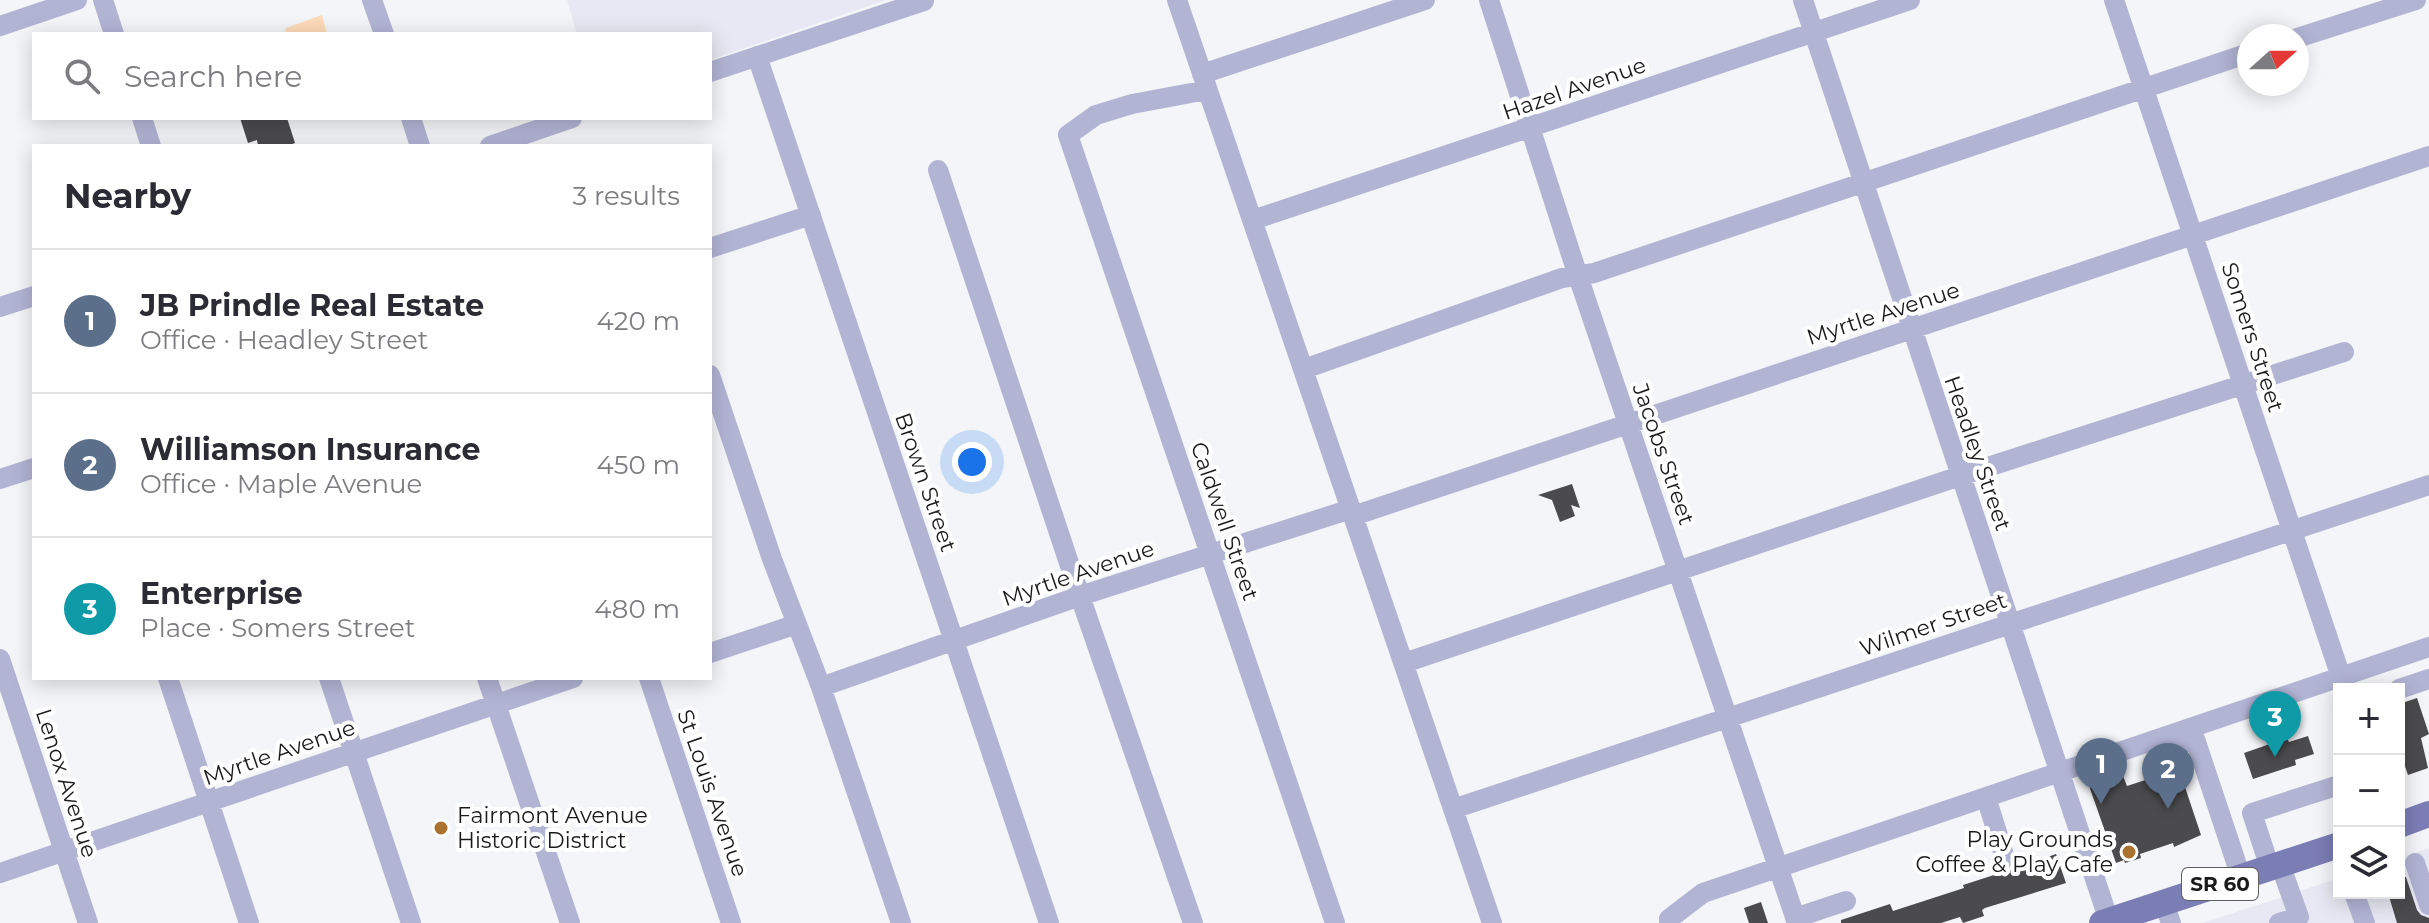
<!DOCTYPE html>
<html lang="en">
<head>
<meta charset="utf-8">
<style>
	body { margin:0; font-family:Montserrat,sans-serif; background:#f7f7f7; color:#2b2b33 }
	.controls { position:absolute; right:24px; bottom:24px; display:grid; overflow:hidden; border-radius:0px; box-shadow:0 4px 20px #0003 }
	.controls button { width:72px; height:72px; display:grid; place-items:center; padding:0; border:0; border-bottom:2px solid #e1e1e2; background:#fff; color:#2b2b33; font:40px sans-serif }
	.compass { position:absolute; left:2237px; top:24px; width:72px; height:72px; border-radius:50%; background:#fff; box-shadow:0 4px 20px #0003; rotate:69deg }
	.you { position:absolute; left:972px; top:462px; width:28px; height:28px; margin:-20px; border:6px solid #fff; border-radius:50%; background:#1a73e8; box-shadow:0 0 0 12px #1a73e833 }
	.badge { display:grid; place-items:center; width:52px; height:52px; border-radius:50%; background:#aa722f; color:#fff; font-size:26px; font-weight:700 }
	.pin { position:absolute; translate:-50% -66px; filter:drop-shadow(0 2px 4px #0008) }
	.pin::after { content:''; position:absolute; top:42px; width:28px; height:24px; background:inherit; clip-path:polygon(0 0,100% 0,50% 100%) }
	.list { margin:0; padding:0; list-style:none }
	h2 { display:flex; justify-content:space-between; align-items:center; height:104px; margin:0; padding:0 32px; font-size:34px }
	h2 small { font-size:26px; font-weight:400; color:#7c7c81 }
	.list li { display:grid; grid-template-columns:52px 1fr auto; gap:24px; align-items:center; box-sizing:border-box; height:144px; padding:0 32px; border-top:2px solid #e1e1e2 }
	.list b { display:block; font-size:30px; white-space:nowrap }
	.list p { margin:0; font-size:26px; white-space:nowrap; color:#7c7c81 }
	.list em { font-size:26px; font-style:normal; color:#7c7c81 }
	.icon { flex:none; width:44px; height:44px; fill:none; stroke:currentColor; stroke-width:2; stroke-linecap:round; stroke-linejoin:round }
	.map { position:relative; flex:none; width:2429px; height:923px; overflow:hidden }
	.search { position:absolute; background:#fff; box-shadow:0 4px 20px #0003; left:32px; top:32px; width:680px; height:88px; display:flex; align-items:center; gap:20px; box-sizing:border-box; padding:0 28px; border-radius:0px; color:#7c7c81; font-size:30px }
	.panel { position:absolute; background:#fff; box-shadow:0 4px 20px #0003; left:32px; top:144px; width:680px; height:536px; border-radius:0px }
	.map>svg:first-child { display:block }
</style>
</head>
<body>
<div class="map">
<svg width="2429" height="923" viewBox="0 0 2429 923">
	<rect width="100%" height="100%" fill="#f4f5f8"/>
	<path fill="#e7e8f3" d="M567 0H886L710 60V34H577Z
		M2429 848V923H2203L2339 878V893H2399V858Z"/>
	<path fill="#fddbb9" d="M322 15 327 34H285L286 28Z"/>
	<path fill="#4b4b4e" d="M240 118H287L295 143 287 146H258L257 140 248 143Z
		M1572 484 1580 508 1571 505 1575 516 1560 522 1552 500 1538 495Z
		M2417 698 2429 734 2421 738 2428 768 2408 775 2399 749V704Z
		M2308 736 2314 754 2295 760 2296 765 2253 779 2244 753 2287 738 2289 742Z
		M2119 766 2127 786 2179 769 2201 835 2174 847 2173 843 2140 854 2141 858 2125 863 2124 860 2116 863 2086 777Z
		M2056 854 2066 883 1985 908 1982 910 1984 916 1963 923 1960 917 1941 923H1841V920L1890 904 1893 911 1964 888 1963 885 1994 875 1992 869 1996 867 2008 871Z
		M2406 877 2417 910 2421 915 2429 918V923H2397L2388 893H2399V879Z
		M1761 902 1768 923H1749L1744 908Z"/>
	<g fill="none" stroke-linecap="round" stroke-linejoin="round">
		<path stroke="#b2b4d4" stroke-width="20" d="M103 0 114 34
			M372 0 384 34
			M1177 0 1492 923
			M1489 0 1578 276 1797 923
			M1803 0 2109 921
			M2114 0 2345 689
			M0 26 77 0
			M2297 38 2416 0
			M757 56 1049 923
			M710 72 924 1
			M1202 74 1425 0
			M1207 90 1132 104 1096 115 1068 135 1335 923
			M142 118 151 146
			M411 118 420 146
			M490 146 572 118
			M938 170 1080 596 1193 923
			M1253 220 1910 0
			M710 248 811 215
			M0 307 34 296
			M1304 369 1562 278 1594 273 2249 53
			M710 375 772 559 821 687 901 923
			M0 479 34 468
			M1353 516 2429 156
			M710 653 797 624
			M0 659 88 923
			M1404 663 1960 476 2344 352
			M168 678 249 923
			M329 678 411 923
			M487 678 570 923
			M649 678 731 923
			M821 687 1080 596 1351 509
			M2399 689 2429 679
			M2174 746 2195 739 2241 877
			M1986 797 2005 858
			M1453 809 2429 485
			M2415 863 2429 905
			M2270 868 2252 813 2339 785
			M0 873 573 678
			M2354 893 2365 923
			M2164 903 2171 923
			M1795 918 1846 901
			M1669 923V919L1703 893 2429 647
			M2279 923 2299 917 2280 864"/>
		<path stroke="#7b7db5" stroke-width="26" d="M2399 825 2429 814
			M2102 923 2339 845"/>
	</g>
	<g fill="#aa722f" stroke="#fff" stroke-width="3">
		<circle cx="441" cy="828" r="8"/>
		<circle cx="2129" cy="852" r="8"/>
	</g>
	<g text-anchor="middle" stroke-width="8" stroke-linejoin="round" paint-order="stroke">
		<rect fill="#fff" stroke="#5f5f5f" stroke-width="2" x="2182" y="868" width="76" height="32" rx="6"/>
		<g font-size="20" font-weight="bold" fill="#1a1a1b">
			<text x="2220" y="891">SR 60</text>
		</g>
		<g font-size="22" fill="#1a1a1b" stroke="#fff">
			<text transform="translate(1574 88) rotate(-19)" y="8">Hazel Avenue</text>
			<text transform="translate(1883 313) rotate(-18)" y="8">Myrtle Avenue</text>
			<text transform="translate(2253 337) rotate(72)" y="8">Somers Street</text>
			<text transform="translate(1978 453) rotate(71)" y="8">Headley Street</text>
			<text transform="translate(1664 454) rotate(71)" y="8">Jacobs Street</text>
			<text transform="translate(926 482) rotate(71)" y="8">Brown Street</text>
			<text transform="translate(1225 521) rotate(71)" y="8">Caldwell Street</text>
			<text transform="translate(1078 573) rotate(-19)" y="8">Myrtle Avenue</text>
			<text transform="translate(1933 624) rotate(-19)" y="8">Wilmer Street</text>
			<text transform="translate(279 752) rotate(-19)" y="8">Myrtle Avenue</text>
			<text transform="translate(67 783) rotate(72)" y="8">Lenox Avenue</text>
			<text transform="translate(713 793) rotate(71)" y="8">St Louis Avenue</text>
		</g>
		<g font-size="22" fill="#1a1a1b" stroke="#fff" text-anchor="start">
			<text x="457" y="823">Fairmont Avenue<tspan x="457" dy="25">Historic District</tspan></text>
			<text x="2113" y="847" text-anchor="end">Play Grounds<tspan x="2113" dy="25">Coffee &amp; Play Cafe</tspan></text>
		</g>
	</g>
</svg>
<div class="controls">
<button>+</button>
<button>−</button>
<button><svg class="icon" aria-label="layers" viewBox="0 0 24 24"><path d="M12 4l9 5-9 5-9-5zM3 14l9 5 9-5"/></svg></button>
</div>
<svg class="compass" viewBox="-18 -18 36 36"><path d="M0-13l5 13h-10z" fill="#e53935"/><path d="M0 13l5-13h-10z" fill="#7c7c81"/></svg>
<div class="you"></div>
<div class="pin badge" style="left:2101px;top:804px;background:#5c6f8a">1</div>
<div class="pin badge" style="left:2168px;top:809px;background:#5c6f8a">2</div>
<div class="pin badge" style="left:2275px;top:757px;background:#0f9aa8">3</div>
<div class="search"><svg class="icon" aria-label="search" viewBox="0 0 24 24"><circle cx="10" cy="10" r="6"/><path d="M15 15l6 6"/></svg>Search here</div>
<section class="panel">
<h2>Nearby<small>3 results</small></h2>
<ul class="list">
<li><span class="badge" style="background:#5c6f8a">1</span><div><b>JB Prindle Real Estate</b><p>Office · Headley Street</p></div><em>420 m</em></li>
<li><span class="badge" style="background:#5c6f8a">2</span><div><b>Williamson Insurance</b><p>Office · Maple Avenue</p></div><em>450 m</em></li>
<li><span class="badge" style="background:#0f9aa8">3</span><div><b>Enterprise</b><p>Place · Somers Street</p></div><em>480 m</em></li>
</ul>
</section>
</div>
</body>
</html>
